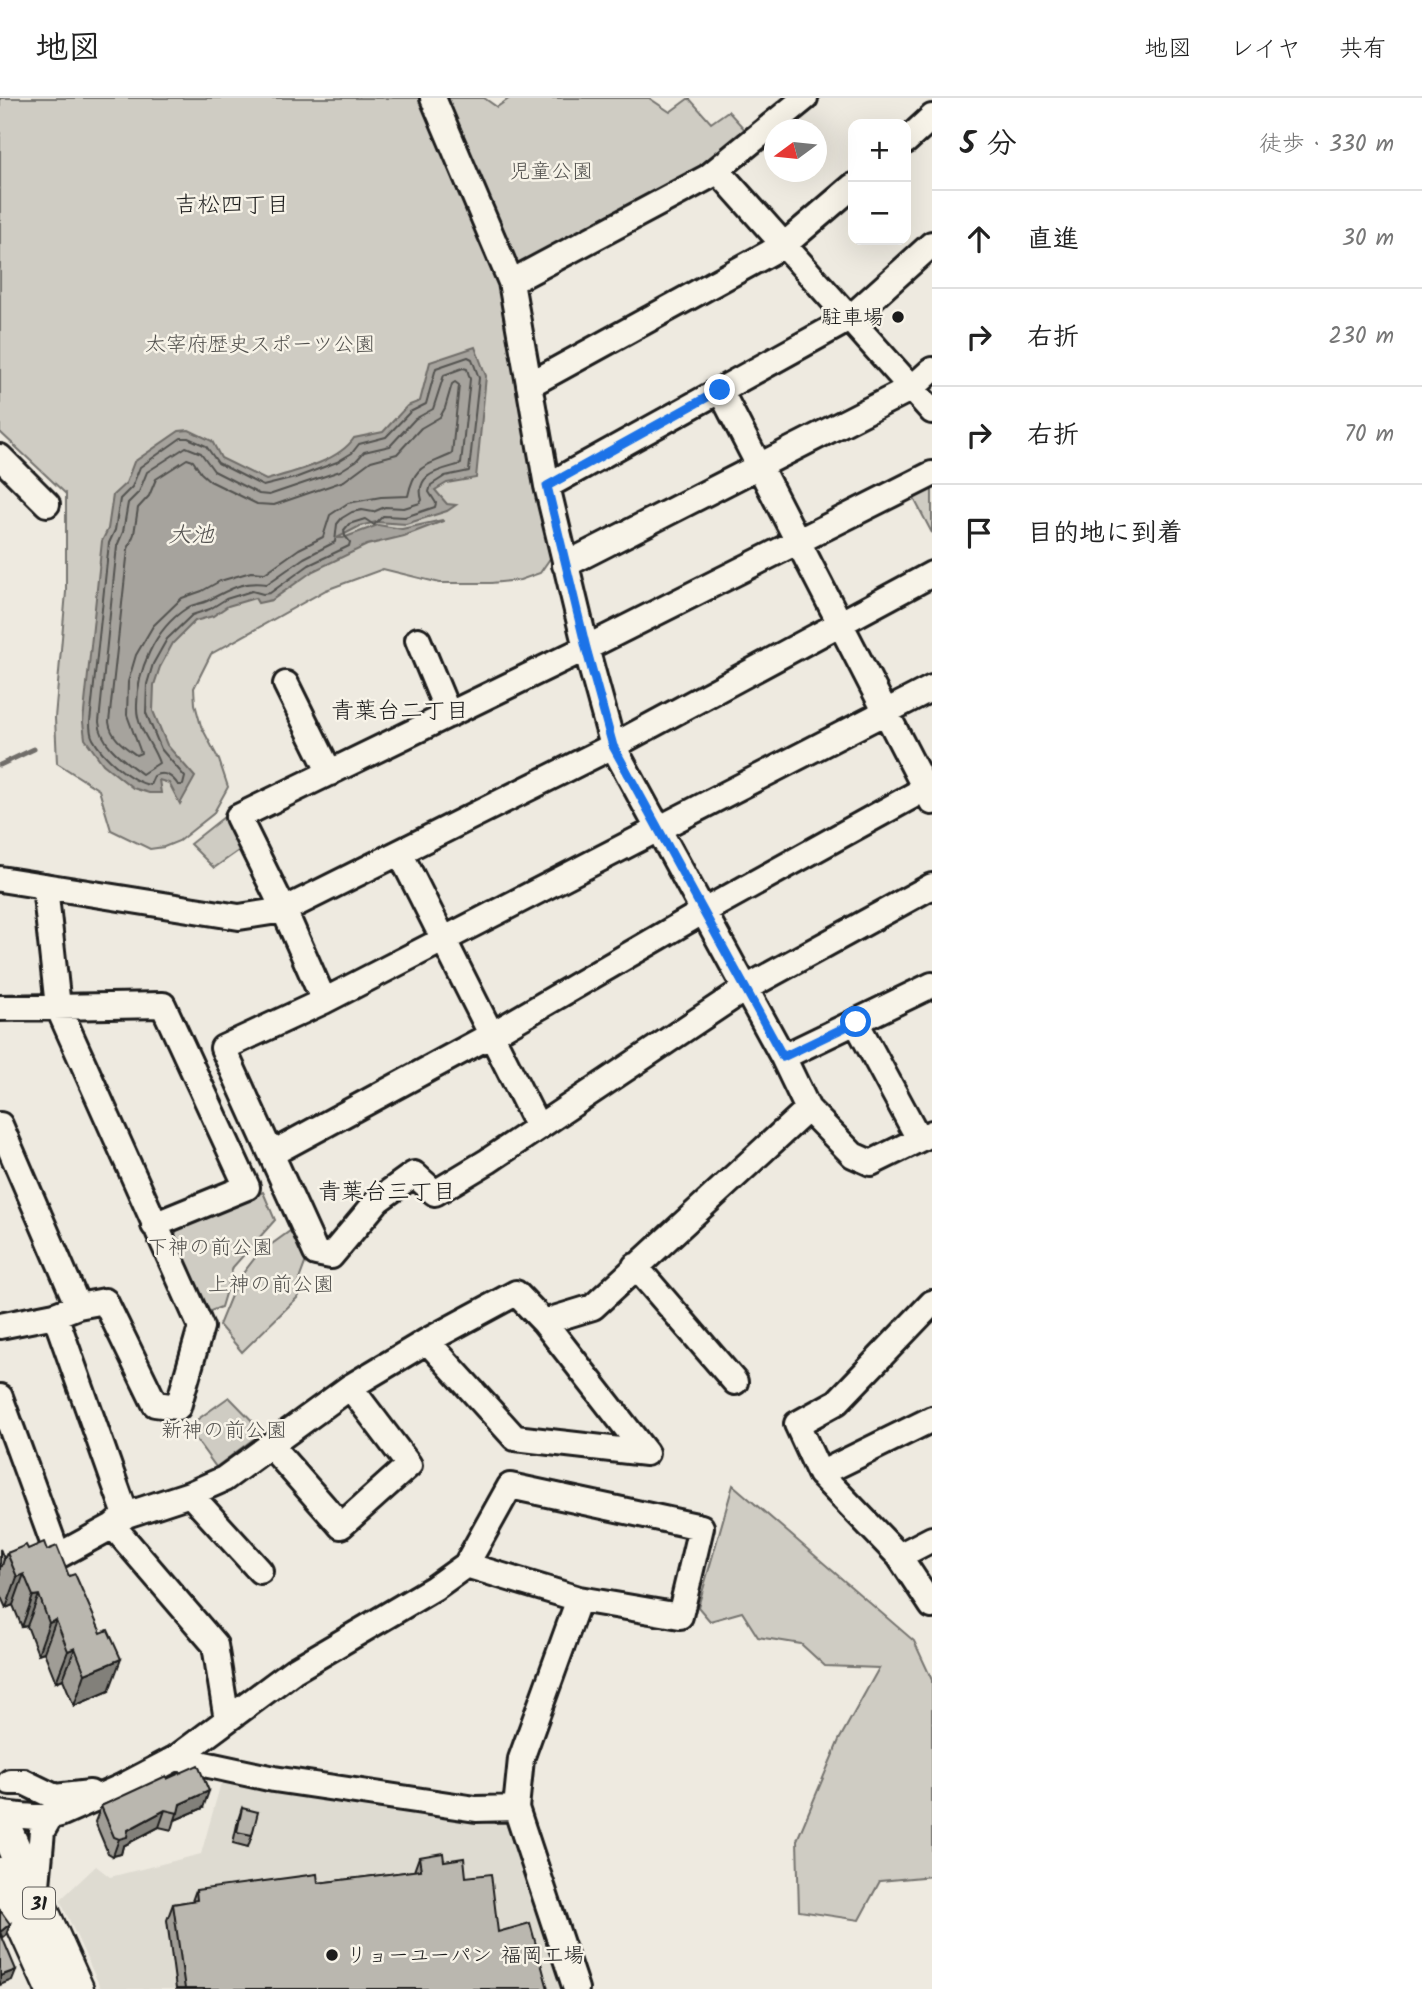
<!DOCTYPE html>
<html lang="ja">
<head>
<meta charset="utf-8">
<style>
	body { margin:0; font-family:Kalam,"Klee One",sans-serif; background:#f6f6f6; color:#222 }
	.controls { position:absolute; right:21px; top:21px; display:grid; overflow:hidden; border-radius:14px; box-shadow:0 7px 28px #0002 }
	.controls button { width:63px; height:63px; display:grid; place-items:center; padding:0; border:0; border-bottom:2px solid #e0e0e0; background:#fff; color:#222; font:35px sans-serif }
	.compass { position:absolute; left:764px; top:21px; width:63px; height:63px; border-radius:50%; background:#fff; box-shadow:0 7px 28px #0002; rotate:255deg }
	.stop { position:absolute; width:21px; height:21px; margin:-16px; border:5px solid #1a73e8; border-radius:50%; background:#fff }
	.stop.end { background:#1a73e8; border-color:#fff; box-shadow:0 2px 7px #0008 }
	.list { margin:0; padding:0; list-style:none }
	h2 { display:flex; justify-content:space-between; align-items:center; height:91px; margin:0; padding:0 28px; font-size:30px }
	h2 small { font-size:23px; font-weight:400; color:#767676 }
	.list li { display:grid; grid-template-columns:46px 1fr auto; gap:21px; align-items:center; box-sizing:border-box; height:98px; padding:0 28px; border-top:2px solid #e0e0e0 }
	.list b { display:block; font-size:26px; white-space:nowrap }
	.list em { font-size:23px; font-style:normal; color:#767676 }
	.icon { flex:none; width:38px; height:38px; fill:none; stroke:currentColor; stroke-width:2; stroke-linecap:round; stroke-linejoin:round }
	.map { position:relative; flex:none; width:932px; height:1891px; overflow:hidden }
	header { display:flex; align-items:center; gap:42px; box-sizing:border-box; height:98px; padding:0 35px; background:#fff; border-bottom:2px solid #e0e0e0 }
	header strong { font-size:33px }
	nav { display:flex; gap:38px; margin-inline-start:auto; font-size:24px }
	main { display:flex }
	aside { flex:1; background:#fff }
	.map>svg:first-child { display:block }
</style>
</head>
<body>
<header>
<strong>地図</strong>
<nav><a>地図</a><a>レイヤ</a><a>共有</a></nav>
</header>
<main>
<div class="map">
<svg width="932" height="1891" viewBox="0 0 932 1891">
	<rect width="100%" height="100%" fill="#eeeae0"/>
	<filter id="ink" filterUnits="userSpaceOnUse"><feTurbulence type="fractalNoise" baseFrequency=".0143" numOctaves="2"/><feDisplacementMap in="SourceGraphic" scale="14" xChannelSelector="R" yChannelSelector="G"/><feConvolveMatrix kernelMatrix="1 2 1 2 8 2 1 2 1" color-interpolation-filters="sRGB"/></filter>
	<g filter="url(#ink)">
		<path fill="#dedbd1" d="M221 1685 509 1727 565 1891H101L60 1802 96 1768 110 1779 201 1756Z"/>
		<path fill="#cfccc3" stroke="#767470" stroke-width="2" d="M0 0H419L500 181 553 456 540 475 520 482 491 485H440L383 471 326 492 211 556 194 590 195 606 201 628 219 662 228 689 213 716 179 743 164 749 150 751 111 732 99 692 57 665 55 620 66 494V396L0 334Z
			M440 0H484L497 9 510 0H649L670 14 689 0 711 25 728 13 748 35 708 73 513 175Z
			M932 382V435L910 393Z
			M224 719 241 751 214 770 190 746Z
			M263 1094 275 1122 233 1169 221 1209 208 1214 174 1141 177 1131Z
			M290 1133 307 1160 300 1179 299 1198 242 1254 219 1227 237 1183 258 1156Z
			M229 1299 263 1334 216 1369 187 1329Z
			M733 1387 914 1543 932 1582V1778L880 1783 859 1822 799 1813 797 1742 839 1642 879 1570 825 1568 801 1546 758 1539 742 1514 710 1523 698 1509Z"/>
		<path fill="#a6a39d" stroke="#6f6d69" stroke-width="2" d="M475 249 486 278 476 380 447 385 435 392 447 406 456 407 447 413 406 426 376 424 360 428 337 440H343L378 427 402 431 442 422 443 423 404 438 367 447 313 473 272 502 258 505 255 500 228 508 213 518 195 523 173 545 160 569 154 587 153 613 167 647 195 679 180 706 169 685 159 682 161 695H149L133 690 103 666 85 641 83 624 102 443 108 431 113 397 126 385 134 364 179 333 189 332 212 343 221 360 266 382C293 374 338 364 354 340L383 334 407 308 420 303 430 264Z"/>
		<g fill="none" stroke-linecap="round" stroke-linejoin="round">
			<path stroke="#535250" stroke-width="2" d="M468 259 472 261 479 280 469 373 445 378 431 387 429 394 436 405 435 409 405 419 383 418 374 427 365 421 349 426 344 432 345 438 350 444 349 448 309 467 270 495 263 496 252 493 226 501 210 511 192 517 167 541 153 566 147 586 146 615 161 651 185 679 183 687H178C173 679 164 672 154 678L150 687C131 684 102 658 93 641 90 636 90 630 90 624L109 445 115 432 120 401 132 389 140 369 181 340H188L206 348 218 365 263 388 295 380 337 364 352 355 359 346 386 339 410 314 426 306 436 270Z
				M463 270 467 271 470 281 461 366C442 372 414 375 422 402L420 405 404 410 385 409 373 414 362 412 352 414 342 420 337 426 335 444 304 460 267 486C242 482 229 492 207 503 201 506 193 506 187 510 154 531 136 574 137 611 137 631 154 648 159 665L142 676C124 662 101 648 99 624L117 448 123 434 128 405 139 394 147 374 186 349 201 355 214 373 259 396 269 397 340 373 356 363 364 354 390 348 415 321 433 311 444 277Z
				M455 284 459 287 452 356C426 369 415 365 408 398L381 399 348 405 330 417 323 439 299 451 265 475 251 474 220 483 202 493 182 500 153 528 136 557 128 584 127 617 141 655 136 657C124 648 111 640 109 624L128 451 134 436 138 410 149 398 156 381 187 361 193 363 201 375 210 383 257 406 274 407 344 383 371 363 397 356 421 330 440 319 445 310 452 286Z"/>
			<path stroke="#6f6d69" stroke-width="5" d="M0 667 34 651"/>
			<defs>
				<path id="minor" d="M433 0 511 184 547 388 586 550 613 648 783 959 808 1011 853 1057 871 1065 932 1035
					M906 43 932 19
					M717 72 932 313
					M511 184 708 79 805 0
					M529 287 784 147 853 88
					M720 292 932 704
					M0 359 47 406
					M547 388 849 221 932 146
					M565 467 912 290 932 272
					M418 542 449 617
					M286 586 330 675
					M932 590 324 903 223 950 316 1155 331 1158 378 1102 414 1076 435 1095 488 1063 746 890 932 788
					M400 755 538 1029
					M0 781 239 819 284 812 613 648 932 476
					M324 903 284 812 238 719 586 550 932 376
					M0 910 163 907 247 1089 154 1127
					M856 924 919 1041
					M783 959 932 887
					M0 1027 78 1208
					M271 1056 491 937 704 813 932 687
					M635 1168 735 1284
					M932 1205 837 1304 797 1326 820 1376 899 1458 932 1508
					M55 1217 126 1417
					M0 1228 55 1217 78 1208 105 1203 155 1306 178 1309 201 1229 58 909 45 788
					M427 1243 515 1340 646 1355 544 1224
					M0 1299 58 1458 113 1428 126 1417 190 1396 224 1381 350 1289 427 1243 516 1195 544 1224 593 1209 808 1011
					M270 1347 341 1428 409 1367 350 1289
					M820 1376 932 1321
					M190 1396 260 1473
					M113 1428 215 1547 227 1622
					M899 1458 932 1441
					M176 1660 274 1681 476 1711 516 1710
					M10 1684H24L55 1699 90 1695
					M0 1716C20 1717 41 1722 60 1716L121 1689 176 1660 293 1573 434 1490 466 1467 510 1388 701 1429 680 1518 579 1501 466 1467
					M36 1798 42 1733 50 1719
					M576 1891 516 1710 521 1661 579 1501"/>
				<path id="major" d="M0 1719 77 1891
					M0 1776 52 1891"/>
			</defs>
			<use href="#minor" stroke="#1c1c1c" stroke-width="30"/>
			<use href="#major" stroke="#1c1c1c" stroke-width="37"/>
			<use href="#minor" stroke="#f7f3e8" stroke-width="24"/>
			<use href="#major" stroke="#f7f3e8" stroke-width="32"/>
		</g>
		<path fill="#a09d96" stroke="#1c1c1c" stroke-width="2" d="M0 1451 4 1461 7 1455 28 1451 109 1593 74 1608 63 1581 56 1584 44 1554 38 1556 27 1528 22 1529 13 1507 6 1510 0 1497Z
			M167 1681 203 1710 175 1722 172 1732 159 1729 123 1748 121 1756 113 1758 108 1755 95 1724 101 1708Z
			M242 1710 252 1737 248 1749 233 1745 238 1722Z
			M419 1759 444 1763 466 1779 498 1834 548 1891H176L167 1822 173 1806 192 1803 196 1792 318 1785 414 1773Z"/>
		<path fill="#82807a" stroke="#1c1c1c" stroke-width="2" d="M24 1476 13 1507 6 1510 17 1479Z
			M39 1497 27 1528 22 1529 33 1498Z
			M56 1522 44 1554 38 1556 49 1525Z
			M75 1550 63 1581 56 1584 68 1553Z
			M121 1561 109 1593 74 1608 85 1576Z
			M209 1693 203 1710 175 1722 180 1706Z
			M165 1712 159 1729 123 1748 121 1756 113 1758 119 1741 128 1732Z
			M10 1826 6 1837 0 1842V1834Z
			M16 1872 12 1882 0 1887V1878Z"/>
		<path fill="#bab7af" stroke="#1c1c1c" stroke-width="2" d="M44 1444 47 1452 57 1448 69 1478 75 1476 101 1535 108 1532 121 1561 85 1576 75 1550 68 1553 56 1522 49 1525 39 1497 33 1498 24 1476 17 1479 7 1455 26 1447 28 1451Z
			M0 1451 4 1461 2 1468 0 1469Z
			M198 1667 209 1693 180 1706 178 1715 165 1712 128 1732 127 1739 119 1741 114 1739 101 1708 166 1678 167 1681Z
			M242 1710 258 1714 252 1737 237 1734Z
			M443 1755 444 1763 464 1760 466 1779 491 1776 498 1834 530 1825 548 1891H185L173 1806 197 1802 196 1792 317 1776 318 1785 421 1772 419 1759Z
			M0 1812 10 1826 0 1834 16 1872 0 1878Z"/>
	</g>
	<g fill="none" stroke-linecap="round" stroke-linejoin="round" filter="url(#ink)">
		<path stroke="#1a73e8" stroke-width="9" d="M720 292 547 388 586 550 613 648 783 959 856 924"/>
	</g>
	<g fill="#1c1c1c" stroke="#f7f3e8" stroke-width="2.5">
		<circle cx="898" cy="219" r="7"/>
		<circle cx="332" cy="1857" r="7"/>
	</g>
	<g text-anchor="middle" stroke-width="5" stroke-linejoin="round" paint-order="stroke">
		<rect fill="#f7f3e8" stroke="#5e5c59" stroke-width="2" x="23" y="1789.5" width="32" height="31" rx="5"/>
		<g font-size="19" font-weight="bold" fill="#1c1c1c">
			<text x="39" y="1812">31</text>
		</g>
		<g font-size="21" fill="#52514e" stroke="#f7f3e8">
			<text x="551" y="80">児童公園</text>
			<text x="260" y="253">太宰府歴史スポーツ公園</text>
			<text x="210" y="1156">下神の前公園</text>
			<text x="271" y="1193">上神の前公園</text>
			<text x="224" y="1339">新神の前公園</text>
		</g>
		<g font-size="21" fill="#1c1c1c" stroke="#f7f3e8" text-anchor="end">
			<text x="884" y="226">駐車場</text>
			<text x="346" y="1864" text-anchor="start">リョーユーパン 福岡工場</text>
		</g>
		<g font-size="23" fill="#1c1c1c" stroke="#f7f3e8">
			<text x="232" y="114">吉松四丁目</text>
			<text x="400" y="620">青葉台二丁目</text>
			<text x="387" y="1101">青葉台三丁目</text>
		</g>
		<g font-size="23" font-style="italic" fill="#535250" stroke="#f7f3e8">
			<text x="191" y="444">大池</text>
		</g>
	</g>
</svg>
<div class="controls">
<button>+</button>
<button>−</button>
</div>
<svg class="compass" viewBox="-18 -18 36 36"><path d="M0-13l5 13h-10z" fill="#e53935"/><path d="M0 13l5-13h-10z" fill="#767676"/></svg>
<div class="stop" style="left:856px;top:924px"></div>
<div class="stop end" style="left:720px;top:292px"></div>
</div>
<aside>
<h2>5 分<small>徒歩 · 330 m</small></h2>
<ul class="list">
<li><svg class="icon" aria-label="ahead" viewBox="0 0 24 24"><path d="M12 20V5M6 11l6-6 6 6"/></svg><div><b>直進</b></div><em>30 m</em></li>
<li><svg class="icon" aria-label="right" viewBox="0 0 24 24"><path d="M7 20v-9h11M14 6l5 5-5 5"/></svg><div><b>右折</b></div><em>230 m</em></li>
<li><svg class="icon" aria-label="right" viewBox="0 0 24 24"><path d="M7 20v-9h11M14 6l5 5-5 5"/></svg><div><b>右折</b></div><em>70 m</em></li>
<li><svg class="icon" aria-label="arrive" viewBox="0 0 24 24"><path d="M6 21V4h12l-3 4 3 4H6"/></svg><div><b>目的地に到着</b></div></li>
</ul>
</aside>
</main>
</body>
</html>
